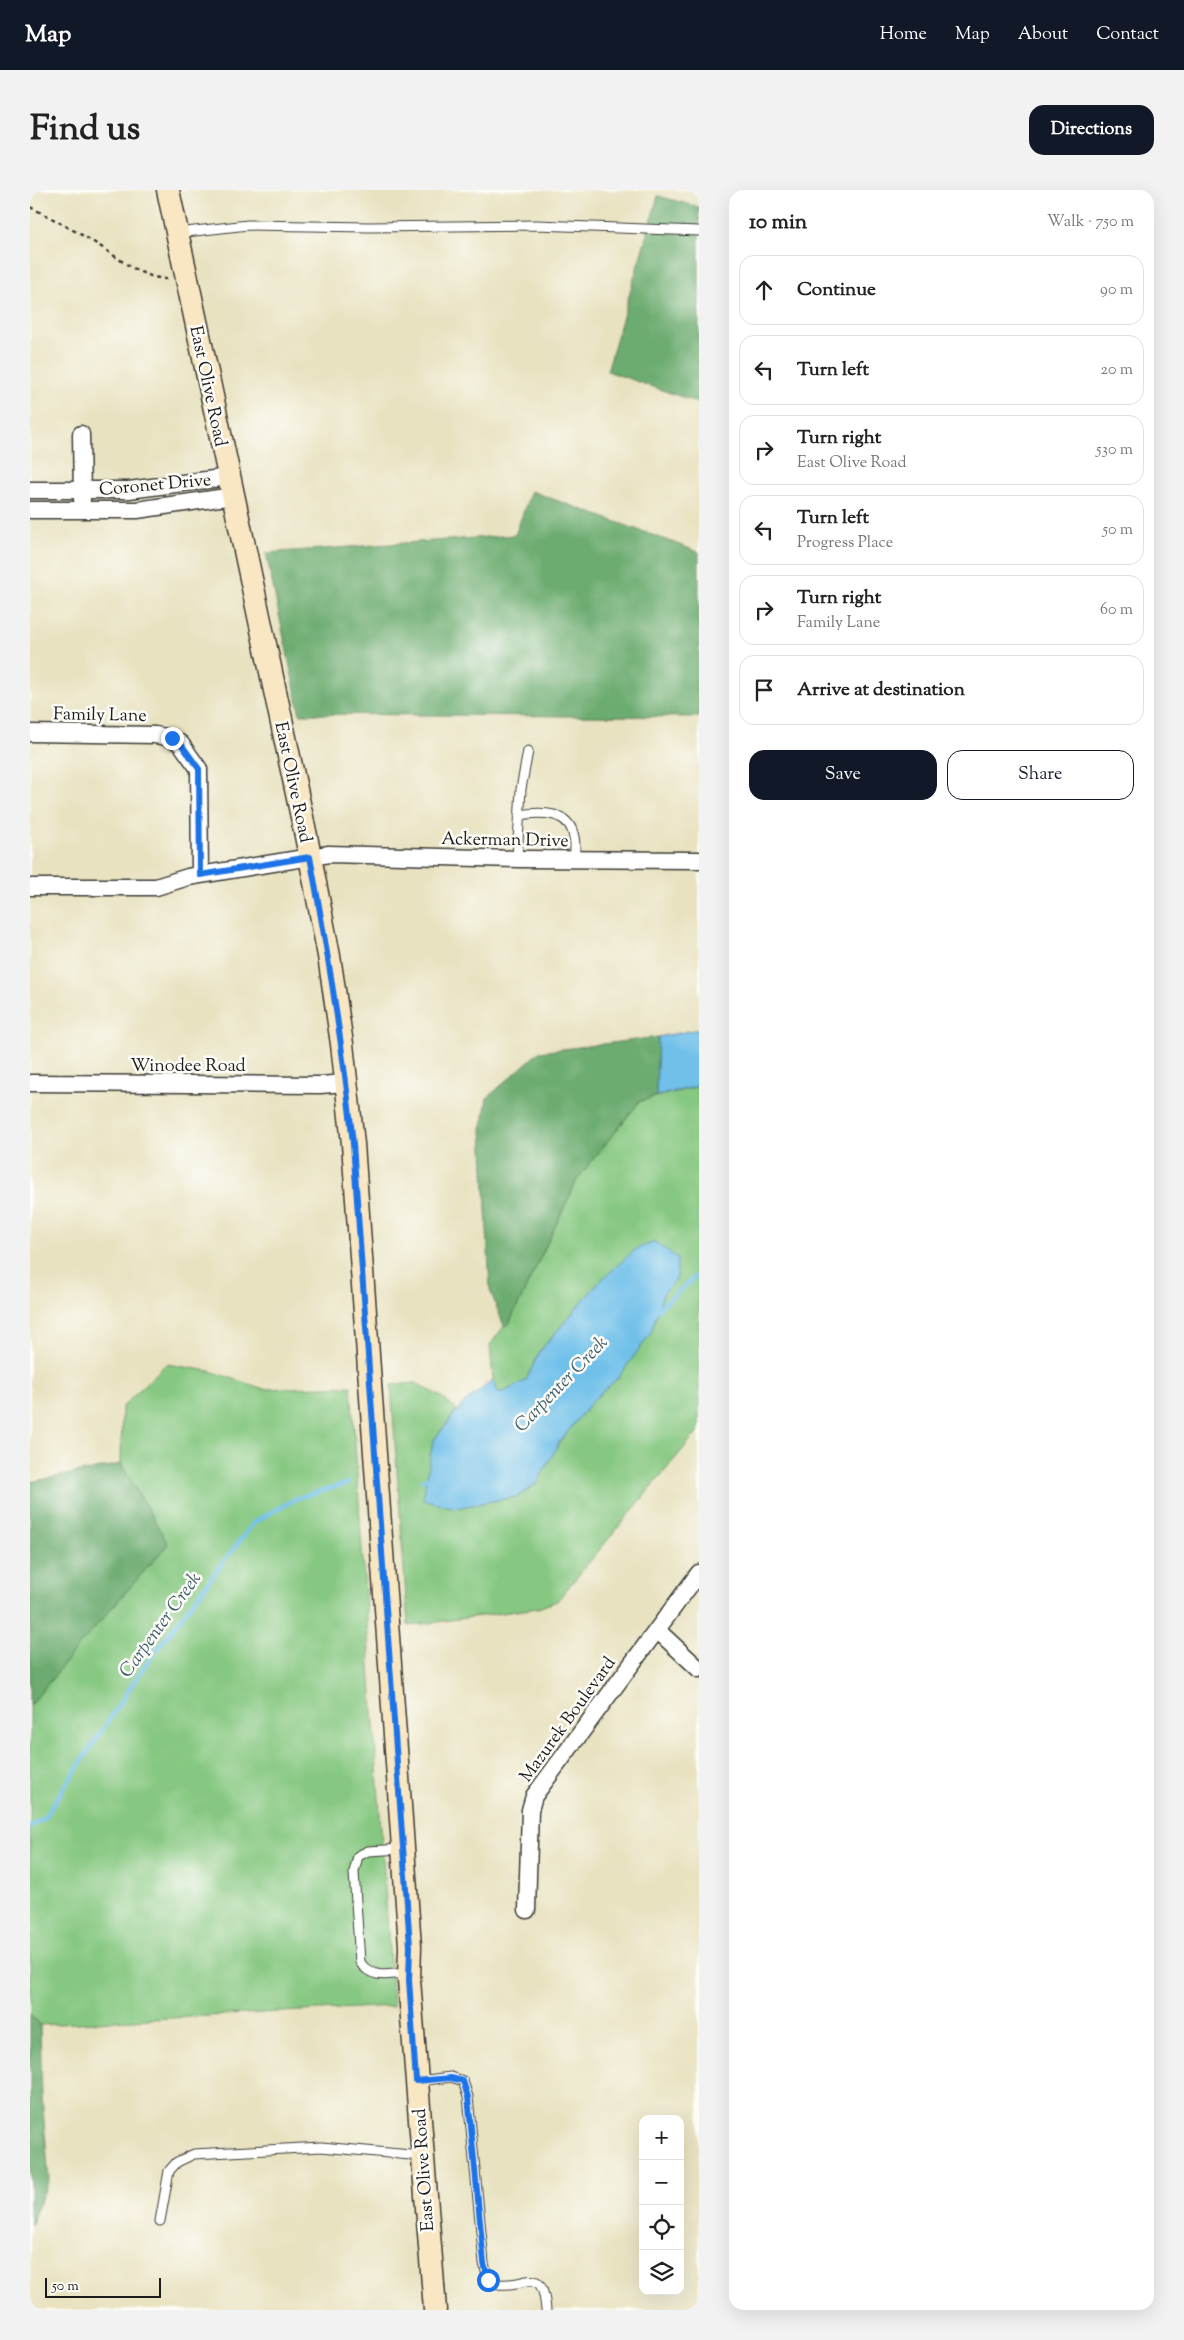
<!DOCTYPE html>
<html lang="en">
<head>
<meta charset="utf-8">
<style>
	body { margin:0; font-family:"Sorts Mill Goudy",serif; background:#f2f2f2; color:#222 }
	.controls { position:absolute; right:15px; bottom:15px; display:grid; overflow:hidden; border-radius:10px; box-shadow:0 5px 20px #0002 }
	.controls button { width:45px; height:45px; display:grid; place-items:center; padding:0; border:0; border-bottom:1px solid #e0e0e0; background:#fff; color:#222; font:25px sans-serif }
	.scale { position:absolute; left:15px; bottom:12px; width:116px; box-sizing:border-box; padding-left:5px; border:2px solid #1c1c1c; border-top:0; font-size:14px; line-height:18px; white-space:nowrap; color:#1c1c1c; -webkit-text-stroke:4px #fdfcf7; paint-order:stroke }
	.stop { position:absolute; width:15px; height:15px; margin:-11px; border:4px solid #1a73e8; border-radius:50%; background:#fff }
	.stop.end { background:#1a73e8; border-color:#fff; box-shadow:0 1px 5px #0008 }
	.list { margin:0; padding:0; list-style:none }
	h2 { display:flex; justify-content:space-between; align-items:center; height:65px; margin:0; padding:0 20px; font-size:21px }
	h2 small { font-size:16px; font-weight:400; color:#767676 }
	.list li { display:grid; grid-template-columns:32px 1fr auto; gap:15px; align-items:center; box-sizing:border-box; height:70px; margin:0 10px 10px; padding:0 10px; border:1px solid #e0e0e0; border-radius:15px }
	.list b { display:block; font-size:19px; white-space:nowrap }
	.list p { margin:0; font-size:16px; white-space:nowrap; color:#767676 }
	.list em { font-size:16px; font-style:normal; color:#767676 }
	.actions { display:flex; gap:10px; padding:15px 20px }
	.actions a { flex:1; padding:11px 0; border:1px solid #111827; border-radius:15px; text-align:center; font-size:18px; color:#111827 }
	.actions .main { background:#111827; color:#fff }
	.icon { flex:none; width:28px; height:28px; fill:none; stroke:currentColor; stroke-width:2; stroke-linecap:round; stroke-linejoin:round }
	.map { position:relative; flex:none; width:669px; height:2120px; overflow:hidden; border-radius:15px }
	header { display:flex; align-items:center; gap:30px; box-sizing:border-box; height:70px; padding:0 25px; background:#111827; color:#fff }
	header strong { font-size:24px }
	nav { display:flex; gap:28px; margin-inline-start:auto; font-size:18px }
	.intro { display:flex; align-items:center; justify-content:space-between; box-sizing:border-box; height:120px; padding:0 30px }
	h1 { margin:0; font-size:35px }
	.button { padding:12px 22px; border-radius:15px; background:#111827; color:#fff; font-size:18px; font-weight:700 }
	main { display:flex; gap:30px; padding:0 30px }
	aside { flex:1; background:#fff; border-radius:15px; box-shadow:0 5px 20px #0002 }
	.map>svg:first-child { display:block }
</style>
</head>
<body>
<header>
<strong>Map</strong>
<nav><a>Home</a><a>Map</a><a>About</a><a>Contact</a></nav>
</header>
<div class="intro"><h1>Find us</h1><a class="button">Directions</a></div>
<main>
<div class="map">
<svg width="669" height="2120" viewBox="0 0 669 2120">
	<rect width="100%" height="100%" fill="#fdfcf7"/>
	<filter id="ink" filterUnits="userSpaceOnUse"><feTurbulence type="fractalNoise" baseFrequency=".02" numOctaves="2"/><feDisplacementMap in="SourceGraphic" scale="10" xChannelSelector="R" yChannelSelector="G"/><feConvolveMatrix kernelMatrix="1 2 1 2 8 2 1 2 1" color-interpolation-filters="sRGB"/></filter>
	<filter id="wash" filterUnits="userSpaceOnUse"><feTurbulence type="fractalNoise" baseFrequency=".0096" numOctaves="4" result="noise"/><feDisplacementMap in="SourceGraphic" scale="20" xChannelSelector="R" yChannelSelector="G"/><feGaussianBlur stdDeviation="1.12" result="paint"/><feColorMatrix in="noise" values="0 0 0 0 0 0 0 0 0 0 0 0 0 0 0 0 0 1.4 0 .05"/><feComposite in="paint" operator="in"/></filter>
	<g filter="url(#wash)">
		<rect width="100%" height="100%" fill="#e8e2c0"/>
		<path fill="#86c881" stroke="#51724e" d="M669 896V1240L527 1411 508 1418 378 1436 361 1195 386 1193 410 1206 427 1220 403 1251 425 1318 489 1306 507 1293 530 1251 564 1209 587 1189 621 1143 633 1104 647 1088 569 1092 510 1161 496 1190 474 1202H468L463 1190 460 1155 474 1136 479 1134 548 988 610 911Z
			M136 1174 180 1181 234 1199 321 1196 363 1816 10 1835 0 1824V1516L45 1460 138 1354 91 1274 92 1217Z"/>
		<path fill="#6cac6f" stroke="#446446" d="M628 6 669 17V213L577 181Z
			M501 301 669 362V527L270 524 236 363 485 345Z
			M628 847 626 906 610 911 548 988 479 1134 474 1136 460 1100 452 939 457 908 509 862Z
			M91 1274 138 1354 45 1460 0 1516V1292Z
			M0 1824 10 1835 12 1906 19 1990 0 2035Z"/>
		<path fill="#6fc0ea" stroke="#466e83" d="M669 839V896L626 906 628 847Z
			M625 1052 647 1068V1088L633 1104 621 1143 587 1189 564 1209 530 1251 507 1293 489 1306 425 1318 393 1309 403 1251 433 1214 463 1190 468 1202H474L496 1190 510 1161 569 1092 606 1059Z"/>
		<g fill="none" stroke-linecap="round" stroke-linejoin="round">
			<path stroke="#6fc0ea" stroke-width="4.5" d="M624 1122 669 1084
				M392 1290 400 1287
				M0 1637 14 1628 116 1474 224 1332 267 1308 319 1293"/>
		</g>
	</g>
	<g filter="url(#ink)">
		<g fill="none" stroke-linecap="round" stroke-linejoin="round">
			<defs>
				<path id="lane" d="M147 43 218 35 339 37 507 35 669 41
					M489 625C528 619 550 627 544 670
					M487 669 491 599 498 561
					M372 1659 338 1661 328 1666 324 1682 330 1772C341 1790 360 1784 379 1783
					M388 1891 421 1887 433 1891 438 1907 454 2073 458 2090C461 2091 466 2094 469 2094 496 2098 512 2072 516 2120
					M130 2031 139 1981 147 1972 164 1964 291 1957 392 1966"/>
				<path id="street" d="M51 244 52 310
					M0 300H99L199 287
					M0 320H107L203 306
					M0 543 125 545 142 548 151 554 169 579 170 685
					M0 697H126L158 687 299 664 490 669 669 670
					M0 893 290 895 316 893
					M627 1440 669 1479
					M497 1720 500 1620 504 1606 669 1383"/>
				<path id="secondary" d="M138 0 276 646 299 766 312 854 323 954 380 1756 379 1790 405 2120"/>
			</defs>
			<use href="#lane" stroke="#3b3a35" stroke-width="11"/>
			<use href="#street" stroke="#3b3a35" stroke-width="19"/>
			<use href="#secondary" stroke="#3b3a35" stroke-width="25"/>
			<path stroke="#3b3a35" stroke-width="2.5" stroke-dasharray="4 4" stroke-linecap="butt" d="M0 17C22 28 44 40 65 53 88 67 109 88 138 89"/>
			<use href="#lane" stroke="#fff" stroke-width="9"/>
			<use href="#street" stroke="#fff" stroke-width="16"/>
			<use href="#secondary" stroke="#f9e7c3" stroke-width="22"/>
		</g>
	</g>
	<g fill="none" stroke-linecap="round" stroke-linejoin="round" filter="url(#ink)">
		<path stroke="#1a73e8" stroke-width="6" d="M142 548 151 554 169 579 170 685 280 667C298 762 313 857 323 954L380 1756 379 1790 386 1891 421 1888 433 1891 438 1907 454 2073 458 2090"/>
	</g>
	<g text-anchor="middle" stroke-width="5" stroke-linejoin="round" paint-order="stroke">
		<g font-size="18" fill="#1c1c1c" stroke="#fdfcf7">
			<text transform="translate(179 196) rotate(78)" y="6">East Olive Road</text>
			<text transform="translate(125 294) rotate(-5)" y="6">Coronet Drive</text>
			<text transform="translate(70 524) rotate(1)" y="6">Family Lane</text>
			<text transform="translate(264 592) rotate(78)" y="6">East Olive Road</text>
			<text transform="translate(475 649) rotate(1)" y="6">Ackerman Drive</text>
			<text x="158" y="881">Winodee Road</text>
			<text transform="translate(537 1529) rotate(-54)" y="6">Mazurek Boulevard</text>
			<text transform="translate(393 1980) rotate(-94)" y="6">East Olive Road</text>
		</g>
		<g font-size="19" font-style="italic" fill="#3d5e6e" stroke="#fdfcf7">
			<text transform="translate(530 1193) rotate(-46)" y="7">Carpenter Creek</text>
			<text transform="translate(129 1434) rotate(-54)" y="7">Carpenter Creek</text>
		</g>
	</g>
</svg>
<div class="controls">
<button>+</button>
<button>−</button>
<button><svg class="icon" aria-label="locate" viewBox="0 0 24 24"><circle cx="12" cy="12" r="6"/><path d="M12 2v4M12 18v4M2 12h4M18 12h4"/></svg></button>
<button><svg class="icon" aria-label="layers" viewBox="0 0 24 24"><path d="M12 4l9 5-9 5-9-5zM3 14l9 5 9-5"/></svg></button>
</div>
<div class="scale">50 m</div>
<div class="stop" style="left:458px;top:2090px"></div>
<div class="stop end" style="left:142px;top:548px"></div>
</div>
<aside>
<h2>10 min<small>Walk · 750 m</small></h2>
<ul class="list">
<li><svg class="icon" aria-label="ahead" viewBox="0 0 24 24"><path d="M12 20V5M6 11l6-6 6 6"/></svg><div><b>Continue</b></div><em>90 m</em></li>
<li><svg class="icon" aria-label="left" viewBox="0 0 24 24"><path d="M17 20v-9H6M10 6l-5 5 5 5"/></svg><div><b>Turn left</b></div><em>20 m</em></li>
<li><svg class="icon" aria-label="right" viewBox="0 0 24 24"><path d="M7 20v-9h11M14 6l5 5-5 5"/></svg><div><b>Turn right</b><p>East Olive Road</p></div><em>530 m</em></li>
<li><svg class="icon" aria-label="left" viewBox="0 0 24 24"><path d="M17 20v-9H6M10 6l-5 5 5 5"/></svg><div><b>Turn left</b><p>Progress Place</p></div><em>50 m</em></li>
<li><svg class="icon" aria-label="right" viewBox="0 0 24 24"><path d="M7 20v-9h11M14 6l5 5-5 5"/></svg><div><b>Turn right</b><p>Family Lane</p></div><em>60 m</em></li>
<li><svg class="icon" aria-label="arrive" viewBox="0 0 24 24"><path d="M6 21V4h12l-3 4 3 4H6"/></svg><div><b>Arrive at destination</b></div></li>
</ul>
<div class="actions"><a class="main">Save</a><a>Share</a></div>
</aside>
</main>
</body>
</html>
